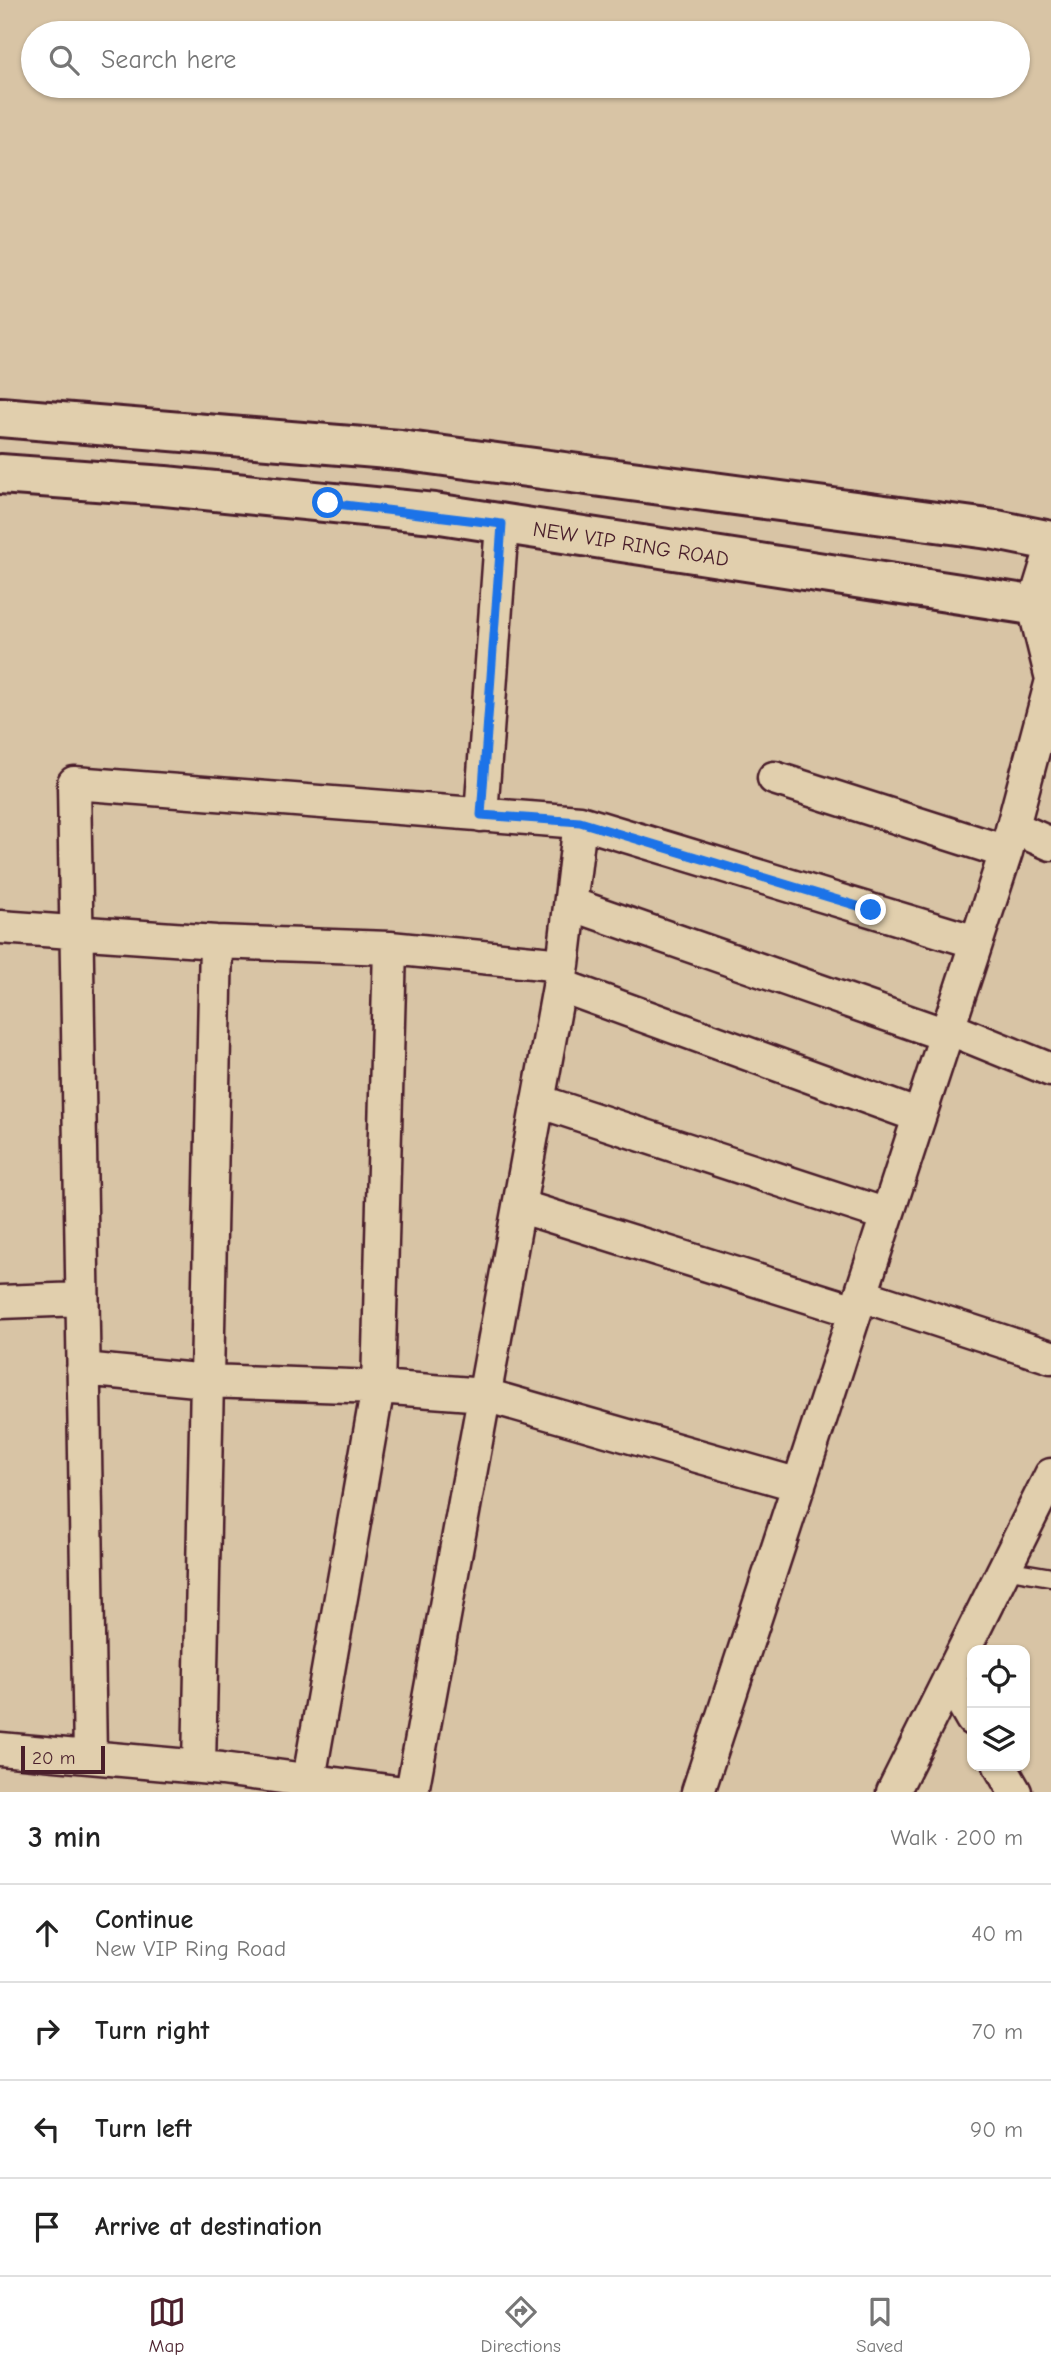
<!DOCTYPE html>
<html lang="en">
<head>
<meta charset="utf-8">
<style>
	body { margin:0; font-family:"Comic Neue",sans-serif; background:#f6f6f6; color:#222 }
	.controls { position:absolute; right:21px; bottom:21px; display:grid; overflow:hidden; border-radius:14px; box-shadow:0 2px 5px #0004 }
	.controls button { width:63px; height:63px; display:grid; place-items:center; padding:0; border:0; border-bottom:2px solid #e0e0e0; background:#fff; color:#222; font:35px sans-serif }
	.scale { position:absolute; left:21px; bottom:18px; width:84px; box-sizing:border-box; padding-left:7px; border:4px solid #4a1f2b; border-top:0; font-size:19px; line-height:24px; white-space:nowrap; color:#4a1f2b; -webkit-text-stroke:5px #e1cfad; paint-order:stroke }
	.stop { position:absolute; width:21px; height:21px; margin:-16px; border:5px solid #1a73e8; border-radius:50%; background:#fff }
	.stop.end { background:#1a73e8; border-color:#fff; box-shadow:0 2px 7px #0008 }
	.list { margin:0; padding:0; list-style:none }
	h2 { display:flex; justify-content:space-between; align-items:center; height:91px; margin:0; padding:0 28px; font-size:30px }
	h2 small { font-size:23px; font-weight:400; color:#767676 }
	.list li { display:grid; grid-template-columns:46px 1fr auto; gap:21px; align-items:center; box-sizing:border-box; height:98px; padding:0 28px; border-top:2px solid #e0e0e0 }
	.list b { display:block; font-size:26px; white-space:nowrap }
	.list p { margin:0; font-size:23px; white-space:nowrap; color:#767676 }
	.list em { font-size:23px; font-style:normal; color:#767676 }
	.icon { flex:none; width:38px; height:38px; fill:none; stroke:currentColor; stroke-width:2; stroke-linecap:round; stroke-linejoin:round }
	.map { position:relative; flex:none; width:1051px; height:1792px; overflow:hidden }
	.search { position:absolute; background:#fff; box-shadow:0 2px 5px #0004; left:21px; right:21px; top:21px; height:77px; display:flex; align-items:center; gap:18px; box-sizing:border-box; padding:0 24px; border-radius:38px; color:#767676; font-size:26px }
	.sheet { height:483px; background:#fff }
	nav { display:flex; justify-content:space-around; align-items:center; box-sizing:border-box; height:98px; border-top:2px solid #e0e0e0; background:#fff; font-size:19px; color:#767676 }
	nav a { display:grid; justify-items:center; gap:4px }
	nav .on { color:#4a1f2b }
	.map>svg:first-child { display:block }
</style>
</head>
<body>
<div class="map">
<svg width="1051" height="1792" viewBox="0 0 1051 1792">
	<rect width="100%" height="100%" fill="#d8c4a5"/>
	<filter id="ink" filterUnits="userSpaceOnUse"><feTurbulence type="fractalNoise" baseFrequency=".0143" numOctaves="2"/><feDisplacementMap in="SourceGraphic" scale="14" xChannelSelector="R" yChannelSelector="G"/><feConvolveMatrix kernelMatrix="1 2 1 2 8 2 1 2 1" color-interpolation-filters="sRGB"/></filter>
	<g filter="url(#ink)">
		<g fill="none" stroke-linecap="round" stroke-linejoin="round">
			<defs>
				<path id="lane" d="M1004 1569 1051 1577"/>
				<path id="street" d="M1051 551 1034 606 1051 675
					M774 778 1006 852
					M481 815 502 524
					M1013 827 1051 844
					M571 904 946 1035
					M0 927 216 942 390 948 563 965
					M559 985 919 1116
					M948 1028 1051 1070
					M538 1101 887 1215
					M519 1206 855 1311
					M861 1295 1051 1357
					M0 1302 82 1299
					M83 1369 207 1381 378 1387 485 1395 799 1485
					M949 1679 972 1719
					M0 1749 222 1769 396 1792
					M90 1757 74 783 580 822 976 942
					M1000 1766 1015 1792
					M199 1767 216 942
					M309 1779 378 1387 390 948
					M412 1792 563 965 580 822
					M698 1792 1006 852 1051 684
					M893 1792 1051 1475"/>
				<path id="primary" d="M0 417 400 450 996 530 1051 541
					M0 474 165 486 434 513 1051 608"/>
			</defs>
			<use href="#lane" stroke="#4a1f2b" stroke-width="21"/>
			<use href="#street" stroke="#4a1f2b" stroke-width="37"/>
			<use href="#primary" stroke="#4a1f2b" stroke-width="44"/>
			<use href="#lane" stroke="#e1cfad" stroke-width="16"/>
			<use href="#street" stroke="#e1cfad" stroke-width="32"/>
			<use href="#primary" stroke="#e1cfad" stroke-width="38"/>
		</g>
	</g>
	<g fill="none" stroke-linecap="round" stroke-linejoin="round" filter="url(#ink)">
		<path stroke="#1a73e8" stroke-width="9" d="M328 503 502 524 481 815 580 822 871 910"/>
	</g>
	<g text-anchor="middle" stroke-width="6" stroke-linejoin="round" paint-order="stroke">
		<g font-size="21" fill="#4a1f2b" stroke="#e1cfad">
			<text transform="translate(631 544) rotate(9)" y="7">NEW VIP RING ROAD</text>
		</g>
	</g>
</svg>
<div class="controls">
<button><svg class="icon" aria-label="locate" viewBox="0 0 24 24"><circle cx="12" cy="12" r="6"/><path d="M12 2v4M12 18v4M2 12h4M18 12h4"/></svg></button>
<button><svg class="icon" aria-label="layers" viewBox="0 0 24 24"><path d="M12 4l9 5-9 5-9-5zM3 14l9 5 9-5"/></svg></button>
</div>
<div class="scale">20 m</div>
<div class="stop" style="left:328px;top:503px"></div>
<div class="stop end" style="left:871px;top:910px"></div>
<div class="search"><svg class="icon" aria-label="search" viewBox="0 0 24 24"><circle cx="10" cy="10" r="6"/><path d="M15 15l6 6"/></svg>Search here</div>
</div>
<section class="sheet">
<h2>3 min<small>Walk · 200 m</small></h2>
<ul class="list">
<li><svg class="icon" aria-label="ahead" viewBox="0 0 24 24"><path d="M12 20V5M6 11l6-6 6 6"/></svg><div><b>Continue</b><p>New VIP Ring Road</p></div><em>40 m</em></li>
<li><svg class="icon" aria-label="right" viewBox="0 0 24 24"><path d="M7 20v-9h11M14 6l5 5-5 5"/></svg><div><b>Turn right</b></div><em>70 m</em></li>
<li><svg class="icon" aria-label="left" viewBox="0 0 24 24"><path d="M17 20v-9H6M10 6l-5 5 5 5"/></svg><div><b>Turn left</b></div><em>90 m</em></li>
<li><svg class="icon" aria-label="arrive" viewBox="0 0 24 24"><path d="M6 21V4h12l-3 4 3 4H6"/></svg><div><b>Arrive at destination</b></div></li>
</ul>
</section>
<nav>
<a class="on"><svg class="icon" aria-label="map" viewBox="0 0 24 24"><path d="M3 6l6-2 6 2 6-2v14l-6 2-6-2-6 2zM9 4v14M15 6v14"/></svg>Map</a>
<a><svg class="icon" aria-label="directions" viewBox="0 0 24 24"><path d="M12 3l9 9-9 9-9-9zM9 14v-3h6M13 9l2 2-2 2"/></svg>Directions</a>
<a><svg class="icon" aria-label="saved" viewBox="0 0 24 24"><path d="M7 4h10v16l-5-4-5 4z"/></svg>Saved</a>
</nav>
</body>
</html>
